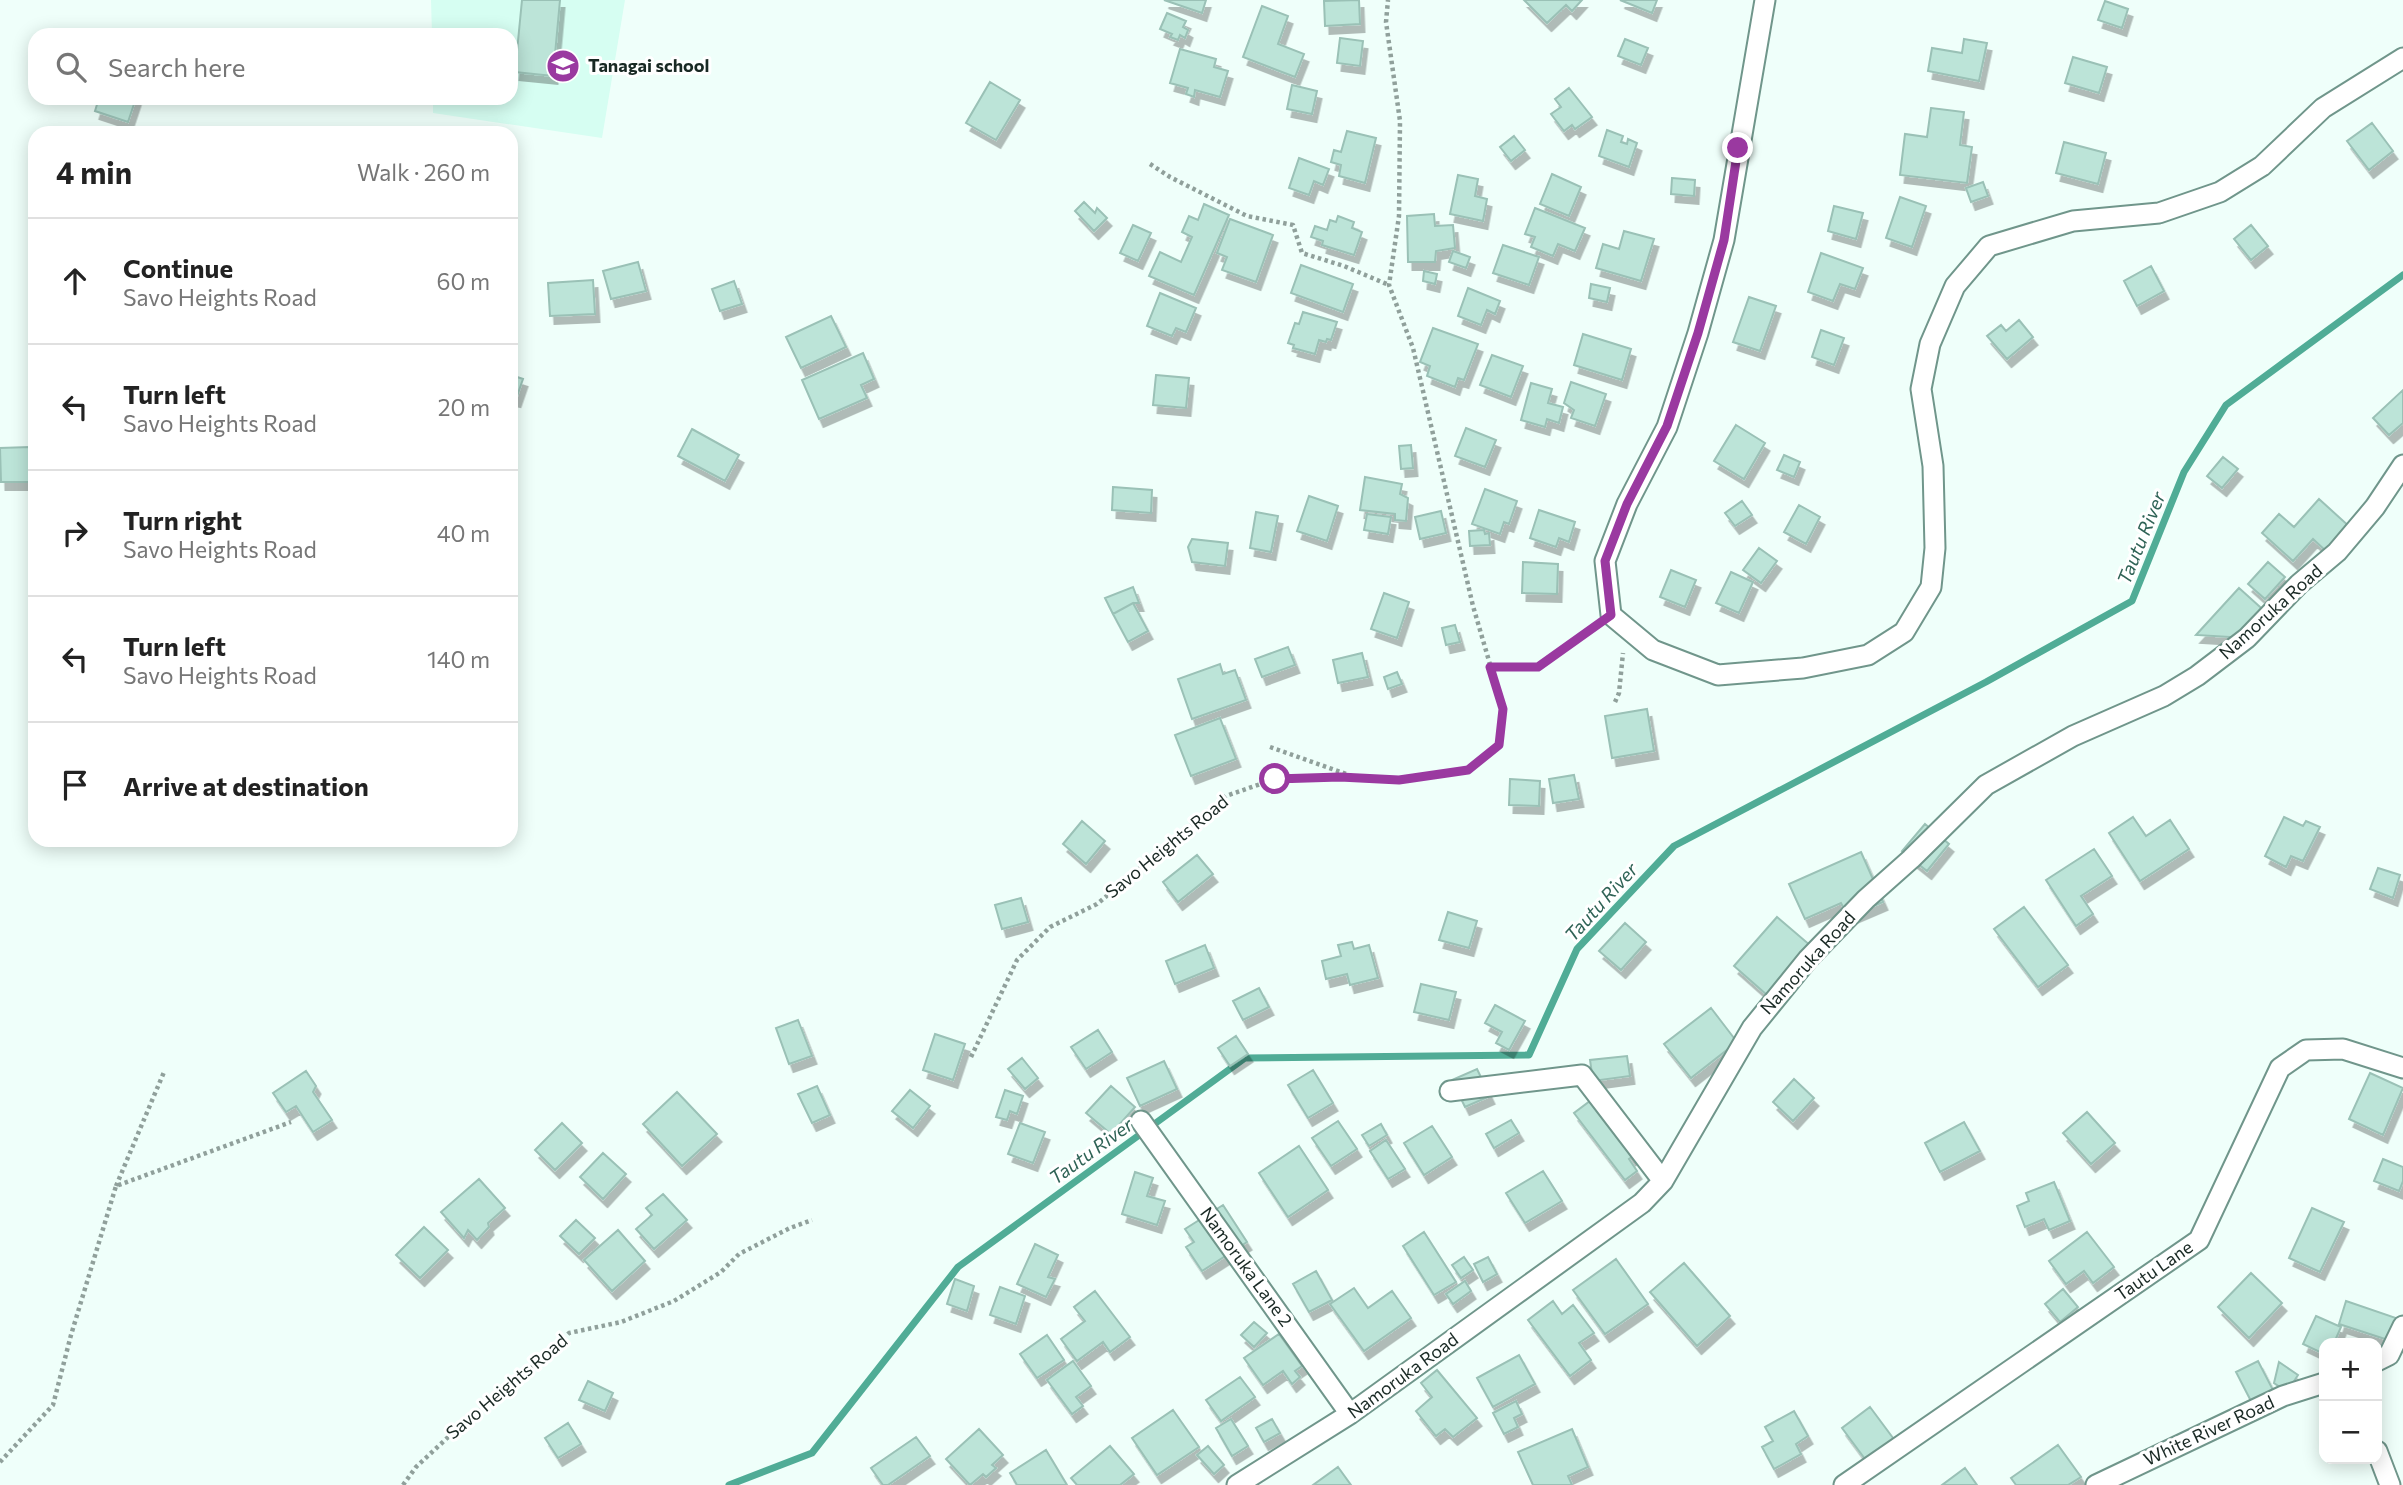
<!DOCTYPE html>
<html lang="en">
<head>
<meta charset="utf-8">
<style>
	body { margin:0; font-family:Commissioner,sans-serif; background:#f2f2f2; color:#222 }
	.controls { position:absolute; right:21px; bottom:21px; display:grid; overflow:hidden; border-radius:14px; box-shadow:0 4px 18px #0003 }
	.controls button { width:63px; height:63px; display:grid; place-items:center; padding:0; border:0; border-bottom:2px solid #e0e0e0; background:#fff; color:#222; font:35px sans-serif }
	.stop { position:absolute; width:21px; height:21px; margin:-16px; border:5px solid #9a39a0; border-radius:50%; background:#fff }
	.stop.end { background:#9a39a0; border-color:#fff; box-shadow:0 2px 7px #0008 }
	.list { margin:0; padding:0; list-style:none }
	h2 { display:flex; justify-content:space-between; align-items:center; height:91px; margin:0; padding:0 28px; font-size:30px }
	h2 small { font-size:23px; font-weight:400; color:#767676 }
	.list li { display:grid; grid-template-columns:46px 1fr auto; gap:21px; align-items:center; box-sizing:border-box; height:126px; padding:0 28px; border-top:2px solid #e0e0e0 }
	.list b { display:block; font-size:26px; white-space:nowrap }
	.list p { margin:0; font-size:23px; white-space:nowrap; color:#767676 }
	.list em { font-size:23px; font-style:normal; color:#767676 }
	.icon { flex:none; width:38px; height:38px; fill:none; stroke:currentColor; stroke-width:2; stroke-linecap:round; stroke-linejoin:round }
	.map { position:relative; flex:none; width:2403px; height:1485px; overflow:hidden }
	.search { position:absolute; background:#fff; box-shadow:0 4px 18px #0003; left:28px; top:28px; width:490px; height:77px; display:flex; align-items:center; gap:18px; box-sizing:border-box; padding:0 24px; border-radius:21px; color:#767676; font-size:26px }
	.panel { position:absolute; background:#fff; box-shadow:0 4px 18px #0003; left:28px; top:126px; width:490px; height:721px; border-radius:21px }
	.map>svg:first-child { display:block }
</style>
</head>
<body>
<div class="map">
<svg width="2403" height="1485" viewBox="0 0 2403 1485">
	<defs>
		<filter id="shadow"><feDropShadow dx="4.5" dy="8" stdDeviation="0" flood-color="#0004"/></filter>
	</defs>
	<rect width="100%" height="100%" fill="#effffa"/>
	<path fill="#d6fef2" d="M431 0H625L602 138 433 113V98H511V35H432Z"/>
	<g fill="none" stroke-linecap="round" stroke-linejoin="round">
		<path stroke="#50ac96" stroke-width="7" d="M729 1485 812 1453 958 1267 1245 1058 1529 1055 1577 949 1674 846 1986 682 2132 601 2184 472 2226 405 2403 275"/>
	</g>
	<path fill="#bce4d8" stroke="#9ac1b6" stroke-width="2" filter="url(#shadow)" d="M522 0H560L553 76 515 72Z
		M1164 0H1206L1202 13Z
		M1359 0 1360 24 1325 26 1324 1Z
		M1524 0H1582L1572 11 1566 5 1547 23Z
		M1620 0H1657L1652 13Z
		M2105 1 2128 9 2122 28 2098 20Z
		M1262 6 1288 16 1278 44 1304 54 1295 77 1243 57Z
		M1167 13 1186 21 1183 27 1188 30 1185 38 1180 35 1178 40 1170 37 1172 34 1160 29Z
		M1340 38 1363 41 1360 66 1337 63Z
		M1625 39 1648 48 1641 65 1618 56Z
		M1964 39 1987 43 1979 81 1928 71 1932 48 1962 53Z
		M1180 49 1216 59 1214 67 1228 71 1220 97 1195 90 1194 97 1186 94 1188 88 1170 83Z
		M2073 57 2107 67 2099 93 2065 83Z
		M990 82 1020 100 996 140 966 123Z
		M1292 85 1317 91 1312 114 1287 109Z
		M1569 88 1592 117 1575 129 1572 125 1564 131 1551 114 1561 107 1555 99Z
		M99 98H136L128 122 95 111Z
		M1931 108 1964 112 1960 145 1972 147 1967 183 1900 175 1905 134 1927 137Z
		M2372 123 2393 151 2369 170 2347 141Z
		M1607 130 1623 136 1621 142 1627 144 1628 139 1637 143 1629 167 1599 156Z
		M1347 131 1376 138 1365 183 1339 176 1341 165 1331 162 1334 150 1341 152Z
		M1514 136 1525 150 1511 161 1500 147Z
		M2064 142 2106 153 2098 184 2056 173Z
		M1299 158 1329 169 1323 185 1314 181 1309 195 1289 188Z
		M1552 174 1581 187 1569 216 1540 204Z
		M1458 175 1478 179 1475 196 1487 199 1483 221 1450 214Z
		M1672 178 1695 180 1694 196 1671 194Z
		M1983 182 1988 196 1971 202 1966 188Z
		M1900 197 1926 206 1912 247 1886 238Z
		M1084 202 1095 213 1097 208 1107 218 1094 231 1075 211Z
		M1204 204 1229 215 1194 295 1149 276 1160 252 1181 262 1192 237 1182 232 1189 216 1198 220Z
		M1834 206 1863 213 1856 239 1828 231Z
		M1535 208 1585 228 1575 251 1558 244 1553 256 1531 247 1535 237 1525 234Z
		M1434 214 1435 226 1453 225 1455 248 1436 251 1435 262H1408L1407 216Z
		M1338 216 1354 222 1352 228 1362 232 1354 255 1322 245 1323 241 1311 237 1315 226 1327 230 1330 220 1336 222Z
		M1230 219 1273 235 1256 282 1222 270 1227 257 1217 253Z
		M1133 225 1151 233 1138 261 1120 253Z
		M2251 225 2268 246 2251 260 2234 239Z
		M1624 231 1654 239 1641 281 1596 268 1603 244 1619 249Z
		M1503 245 1539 257 1529 285 1493 273Z
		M1453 251 1470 257 1466 268 1449 262Z
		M1821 253 1863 268 1855 289 1840 284 1833 301 1808 292Z
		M638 262 646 291 611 299 603 271Z
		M1301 265 1353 284 1343 312 1291 293Z
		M2151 266 2164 291 2137 306 2124 281Z
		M1424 271 1437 274 1435 284 1423 281Z
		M593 280 595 314 550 316 548 283Z
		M734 281 742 304 720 311 712 289Z
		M1591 284 1610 288 1607 302 1589 298Z
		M1468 288 1500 301 1495 314 1487 310 1481 325 1458 316Z
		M1160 293 1196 308 1186 332 1176 328 1172 336 1147 326Z
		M1749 297 1776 306 1760 351 1733 342Z
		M1303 312 1337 322 1331 340 1327 339 1326 342 1319 340 1315 354 1293 348 1294 345 1288 343 1295 323 1299 324Z
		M831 316 846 347 801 368 786 337Z
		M2019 320 2033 337 2007 359 1987 336 2001 325 2006 331Z
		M1433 328 1478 344 1464 380 1458 378 1455 387 1427 376 1430 366 1420 362Z
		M1821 330 1844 338 1834 365 1812 357Z
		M1583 334 1631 349 1622 380 1574 365Z
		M863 353 874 379 861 385 867 398 819 419 802 380Z
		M1492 355 1523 366 1511 397 1480 385Z
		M511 375 523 379 516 399 511 398Z
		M1156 375 1189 378 1186 408 1153 405Z
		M1571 382 1606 394 1595 426 1571 418 1574 410 1564 403Z
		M1531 383 1552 389 1548 403 1563 407 1559 423 1547 419 1545 427 1521 420Z
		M2403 390V423L2389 435 2373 418Z
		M1736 425 1765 443 1744 479 1714 461Z
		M1466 428 1496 440 1485 467 1455 456Z
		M692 429 739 455 725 481 678 456Z
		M1411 445 1413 468 1401 469 1399 446Z
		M30 447 31 482H1L0 448Z
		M1784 455 1800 462 1794 477 1777 470Z
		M2223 457 2238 469 2222 488 2207 476Z
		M1365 477 1402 484 1400 494 1408 498 1406 521 1395 520V514L1360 510Z
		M1113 487 1152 490 1151 513 1112 510Z
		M1485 489 1517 501 1509 524 1504 522 1500 534 1472 524Z
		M1309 496 1338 506 1327 541 1297 531Z
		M2319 499 2351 528 2328 553 2313 539 2293 561 2262 533 2279 514 2294 527Z
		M1742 501 1752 515 1735 526 1725 513Z
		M1799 505 1820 517 1806 544 1784 532Z
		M1539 510 1575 522 1569 542 1559 538 1556 547 1530 538Z
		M1441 511 1446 533 1420 539 1415 517Z
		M1256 512 1278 516 1271 552 1250 548Z
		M1367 514 1391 517 1388 534 1364 530Z
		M1484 530 1485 534 1489 533 1490 545 1470 546 1469 531Z
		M1192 539 1228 543 1225 566 1192 562 1188 547Z
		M1759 548 1777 561 1761 583 1743 570Z
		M1523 562 1558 564 1557 594 1522 593Z
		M2268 562 2285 577 2265 599 2248 584Z
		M1671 570 1696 580 1685 607 1660 597Z
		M1731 572 1753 582 1739 613 1716 603Z
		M1133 587 1139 603H1133L1113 614 1105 598Z
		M2239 588 2269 615 2247 638 2196 635Z
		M1384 593 1409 602 1397 638 1371 629Z
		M1133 603 1148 631 1128 642 1113 614Z
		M1455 625 1460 642 1446 645 1442 628Z
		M1288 647 1295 665 1262 677 1255 659Z
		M1362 653 1368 677 1338 683 1333 660Z
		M1220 664 1223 674 1235 670 1246 700 1192 719 1178 679Z
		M1397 672 1402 684 1388 689 1384 677Z
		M1647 709 1654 751 1612 758 1605 716Z
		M1220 718 1236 759 1191 776 1175 735Z
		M1574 775 1579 799 1553 803 1549 779Z
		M1510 779 1540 781 1539 806 1509 805Z
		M2133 817 2146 836 2170 820 2189 849 2140 881 2109 833Z
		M2284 817 2303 826 2306 821 2320 827 2303 861 2291 856 2286 867 2265 856Z
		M1082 821 1105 841 1086 864 1063 844Z
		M1925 824 1949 844 1927 871 1902 851Z
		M2094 849 2112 876 2081 896 2093 914 2076 926 2046 880Z
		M1861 852 1883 902 1848 917 1841 903 1805 919 1789 884Z
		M1197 855 1213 874 1178 902 1163 882Z
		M2378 868 2400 875 2393 898 2370 889Z
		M1021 898 1028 922 1002 929 995 905Z
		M2024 907 2068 965 2038 987 1994 929Z
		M1448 912 1477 921 1469 948 1439 940Z
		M1777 917 1811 946 1767 995 1734 966Z
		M1625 923 1646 942 1621 970 1599 951Z
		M1352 942 1354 949 1369 945 1378 978 1350 985 1347 974 1326 979 1322 961 1341 956 1338 945Z
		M1205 945 1214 968 1175 984 1166 961Z
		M1421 984 1456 992 1449 1020 1414 1012Z
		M1259 988 1269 1007 1243 1020 1233 1001Z
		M1495 1005 1525 1021 1509 1050 1496 1043 1502 1032 1485 1023Z
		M1711 1008 1737 1042 1691 1078 1664 1044Z
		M798 1020 812 1056 789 1064 776 1028Z
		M1098 1030 1112 1052 1086 1069 1071 1047Z
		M935 1034 965 1044 953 1080 923 1070Z
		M1236 1036 1248 1054 1230 1066 1218 1048Z
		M1627 1056 1630 1076 1593 1081 1590 1060Z
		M1022 1058 1038 1078 1025 1089 1008 1069Z
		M1164 1061 1177 1089 1140 1106 1127 1078Z
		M1477 1069 1490 1096 1465 1107 1452 1080Z
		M1313 1070 1333 1103 1308 1118 1288 1085Z
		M306 1071 316 1086 313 1092 332 1120 313 1132 296 1106 286 1112 273 1093Z
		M2370 1073 2403 1088 2383 1135 2349 1119Z
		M1794 1079 1814 1098 1793 1121 1773 1102Z
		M817 1086 830 1115 812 1123 798 1094Z
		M1111 1086 1135 1107 1111 1134 1086 1113Z
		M910 1090 930 1106 913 1128 892 1111Z
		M1005 1090 1023 1096 1017 1114 1010 1111 1007 1120 996 1117Z
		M677 1092 717 1134 682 1166 643 1124Z
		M1602 1092 1644 1148 1629 1159 1637 1171 1625 1180 1574 1113Z
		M2087 1112 2115 1143 2091 1164 2063 1133Z
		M1511 1120 1519 1133 1494 1148 1486 1134Z
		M1338 1121 1357 1149 1331 1166 1312 1138Z
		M1964 1122 1980 1151 1940 1172 1925 1143Z
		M562 1123 582 1143 555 1170 535 1150Z
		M1020 1123 1045 1132 1033 1163 1008 1154Z
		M1381 1124 1387 1135 1369 1146 1362 1135Z
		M1432 1126 1452 1157 1424 1175 1404 1143Z
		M1386 1140 1405 1169 1388 1179 1370 1151Z
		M1299 1146 1328 1190 1288 1217 1259 1173Z
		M603 1153 626 1174 603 1199 580 1177Z
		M2383 1159 2403 1167V1181L2399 1191 2374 1181Z
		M1543 1171 1562 1201 1525 1223 1506 1193Z
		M1135 1172 1153 1178 1147 1196 1165 1201 1157 1225 1122 1214Z
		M479 1179 505 1208 488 1223 489 1227 477 1240 468 1230 464 1238 441 1212Z
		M2054 1182 2070 1221 2049 1230 2044 1219 2025 1227 2017 1206 2029 1201 2026 1193Z
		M663 1194 687 1220 654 1249 636 1229 652 1215 646 1208Z
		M1223 1205 1247 1242 1202 1271 1186 1247 1194 1242 1185 1229Z
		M2312 1208 2344 1222 2320 1272 2289 1258Z
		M576 1220 595 1238 579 1254 560 1236Z
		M424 1227 448 1250 420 1278 396 1255Z
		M618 1230 645 1261 612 1291 584 1260Z
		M1424 1232 1456 1282 1434 1295 1403 1246Z
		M2087 1232 2114 1267 2093 1283 2084 1271 2066 1284 2049 1261Z
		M1035 1244 1058 1255 1048 1277 1055 1279 1046 1297 1017 1284Z
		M1464 1257 1473 1270 1461 1278 1452 1265Z
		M1488 1257 1497 1274 1483 1282 1474 1264Z
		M1616 1259 1648 1304 1605 1334 1573 1290Z
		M1684 1263 1730 1316 1697 1346 1650 1292Z
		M1316 1271 1332 1300 1309 1312 1293 1284Z
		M2251 1273 2282 1303 2249 1338 2218 1307Z
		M955 1279 974 1286 967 1311 947 1304Z
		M1465 1281 1471 1291 1453 1304 1446 1294Z
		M1000 1287 1025 1296 1016 1324 990 1315Z
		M1354 1288 1368 1308 1392 1291 1411 1318 1364 1351 1330 1304Z
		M2063 1289 2078 1307 2060 1322 2045 1304Z
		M1095 1291 1130 1337 1110 1352 1103 1342 1077 1361 1061 1339 1085 1321 1074 1307Z
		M1553 1301 1562 1314 1573 1305 1594 1333 1579 1343 1591 1360 1570 1376 1528 1320Z
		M2346 1301 2396 1318 2388 1340 2339 1324Z
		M2316 1316 2341 1327 2334 1343H2324V1354L2303 1344Z
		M1254 1322 1267 1333 1254 1347 1241 1335Z
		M1279 1334 1302 1366 1295 1371 1300 1377 1292 1384 1283 1371 1263 1385 1244 1358Z
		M1047 1335 1064 1360 1037 1378 1020 1354Z
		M1519 1355 1535 1384 1493 1407 1477 1378Z
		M1073 1361 1091 1386 1076 1397 1083 1406 1072 1414 1047 1380Z
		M2258 1361 2274 1392 2252 1403 2236 1372Z
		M2279 1362 2298 1375 2287 1392 2274 1383Z
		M1437 1370 1477 1418 1453 1437 1445 1429 1436 1436 1416 1411 1432 1397 1421 1383Z
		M1240 1377 1255 1397 1221 1421 1206 1400Z
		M588 1381 613 1393 605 1411 579 1400Z
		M1516 1401 1522 1414 1514 1418 1518 1427 1504 1434 1493 1413Z
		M1870 1407 1896 1442 1868 1463 1842 1428Z
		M1173 1410 1199 1447 1157 1475 1132 1438Z
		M1794 1411 1808 1436 1796 1444 1801 1454 1774 1469 1762 1447 1773 1441 1765 1427Z
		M1231 1419 1248 1446 1232 1456 1216 1428Z
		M1272 1419 1280 1433 1264 1442 1256 1428Z
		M568 1423 581 1444 558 1458 545 1438Z
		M979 1429 1003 1455 992 1465 996 1468 986 1477 983 1474 970 1485 946 1459Z
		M1572 1429 1588 1467 1568 1476 1572 1485H1533L1518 1452Z
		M916 1437 930 1456 888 1485H883L871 1468Z
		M2058 1445 2081 1477 2068 1485H2016L2011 1478Z
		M1110 1446 1134 1474 1120 1485H1077L1071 1478Z
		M1208 1446 1224 1465 1214 1474 1197 1455Z
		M1046 1450 1067 1485H1017L1010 1473Z
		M1338 1467 1351 1485H1313Z
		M1965 1468 1977 1485H1942Z"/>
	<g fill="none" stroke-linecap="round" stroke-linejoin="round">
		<defs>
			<path id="street" d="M1765 0 1724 240 1698 333 1667 427 1627 504 1605 561 1611 615 1653 650 1718 675 1803 668 1868 655 1904 632 1931 587 1935 548 1933 466 1921 389 1930 344 1955 286 1989 246 2073 221 2159 213 2220 192 2262 166 2323 108 2403 58
				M1450 1091 1582 1075 1663 1181
				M1141 1121 1350 1414
				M2377 1361 2389 1355 2403 1326
				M2377 1451 2390 1485
				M1237 1485 1350 1414 1642 1203 1663 1181 1752 1028 1808 959 1866 899 1911 859 1986 785 2073 736 2164 696 2197 676 2247 638 2299 584 2337 552 2375 507 2403 465
				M1844 1485 2199 1240 2280 1068 2306 1050 2343 1049 2403 1068
				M2096 1485 2283 1396 2324 1383"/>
		</defs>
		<use href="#street" stroke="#70968b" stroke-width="23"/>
		<path stroke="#90a09b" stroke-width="4.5" stroke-dasharray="3.5 3.5" stroke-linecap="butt" d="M1150 164 1170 177 1247 216 1293 225 1302 253 1344 266 1389 285
			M1490 667H1538L1596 626
			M1615 702 1619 693 1623 653
			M1270 747 1352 776
			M971 1057 1017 960 1050 927 1097 904 1226 796 1275 779 1341 777 1399 780 1468 770 1499 745 1503 709 1473 606 1413 348 1389 285 1399 216 1400 121 1386 22 1388 0
			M116 1186 164 1072
			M0 1462 53 1405 71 1335 116 1186 291 1122
			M403 1485 416 1467 459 1427 545 1356 569 1333 621 1322 674 1301 721 1272 739 1254 790 1228 812 1220"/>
		<use href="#street" stroke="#fff" stroke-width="19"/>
	</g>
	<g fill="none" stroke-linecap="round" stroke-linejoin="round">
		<path stroke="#9a39a0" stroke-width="9" d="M1275 779 1340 777 1399 780 1468 770 1499 745 1503 709 1490 667H1538L1611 615 1605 561 1627 504 1667 426 1698 333 1724 240 1738 148"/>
	</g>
	<defs>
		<symbol id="school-disc" viewBox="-11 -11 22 22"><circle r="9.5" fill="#9a39a0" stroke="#fff"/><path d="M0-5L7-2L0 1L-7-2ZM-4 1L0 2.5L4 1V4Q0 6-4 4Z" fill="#fff"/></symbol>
	</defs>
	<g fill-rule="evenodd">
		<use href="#school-disc" x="544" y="47" width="38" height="38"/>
	</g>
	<g text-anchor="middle" stroke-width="6" stroke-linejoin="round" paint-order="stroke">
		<g font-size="18" font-weight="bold" fill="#192924" stroke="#fff" text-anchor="start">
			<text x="588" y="72">Tanagai school</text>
		</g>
		<g font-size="18" fill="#192924" stroke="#fff">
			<text transform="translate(2271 612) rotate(-42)" y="6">Namoruka Road</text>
			<text transform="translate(1167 847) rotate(-39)" y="6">Savo Heights Road</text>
			<text transform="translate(1808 963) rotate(-48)" y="6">Namoruka Road</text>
			<text transform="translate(1246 1267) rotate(54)" y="6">Namoruka Lane 2</text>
			<text transform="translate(2154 1271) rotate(-35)" y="6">Tautu Lane</text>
			<text transform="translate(1403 1376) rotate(-36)" y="6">Namoruka Road</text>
			<text transform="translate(507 1387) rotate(-40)" y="6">Savo Heights Road</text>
			<text transform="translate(2209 1431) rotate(-25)" y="6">White River Road</text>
		</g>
		<g font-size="19" font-style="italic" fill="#2f6356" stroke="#fff">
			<text transform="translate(2141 538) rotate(-68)" y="7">Tautu River</text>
			<text transform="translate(1601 902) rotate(-48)" y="7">Tautu River</text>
			<text transform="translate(1091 1151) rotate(-36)" y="7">Tautu River</text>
		</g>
	</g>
</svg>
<div class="controls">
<button>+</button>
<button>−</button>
</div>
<div class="stop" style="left:1275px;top:779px"></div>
<div class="stop end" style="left:1738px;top:148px"></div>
<div class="search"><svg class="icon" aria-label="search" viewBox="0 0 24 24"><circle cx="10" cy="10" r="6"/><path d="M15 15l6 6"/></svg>Search here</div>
<section class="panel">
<h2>4 min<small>Walk · 260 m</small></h2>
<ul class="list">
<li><svg class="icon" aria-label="ahead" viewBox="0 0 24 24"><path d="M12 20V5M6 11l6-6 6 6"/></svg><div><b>Continue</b><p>Savo Heights Road</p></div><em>60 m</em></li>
<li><svg class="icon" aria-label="left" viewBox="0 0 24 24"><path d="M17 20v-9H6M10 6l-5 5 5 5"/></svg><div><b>Turn left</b><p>Savo Heights Road</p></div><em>20 m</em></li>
<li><svg class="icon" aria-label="right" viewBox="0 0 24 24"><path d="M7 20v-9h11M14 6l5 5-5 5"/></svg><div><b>Turn right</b><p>Savo Heights Road</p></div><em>40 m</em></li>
<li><svg class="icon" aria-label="left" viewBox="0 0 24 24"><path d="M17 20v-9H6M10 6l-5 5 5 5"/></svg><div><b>Turn left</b><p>Savo Heights Road</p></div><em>140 m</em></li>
<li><svg class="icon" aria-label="arrive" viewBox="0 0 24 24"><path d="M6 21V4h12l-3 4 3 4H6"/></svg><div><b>Arrive at destination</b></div></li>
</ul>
</section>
</div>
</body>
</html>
